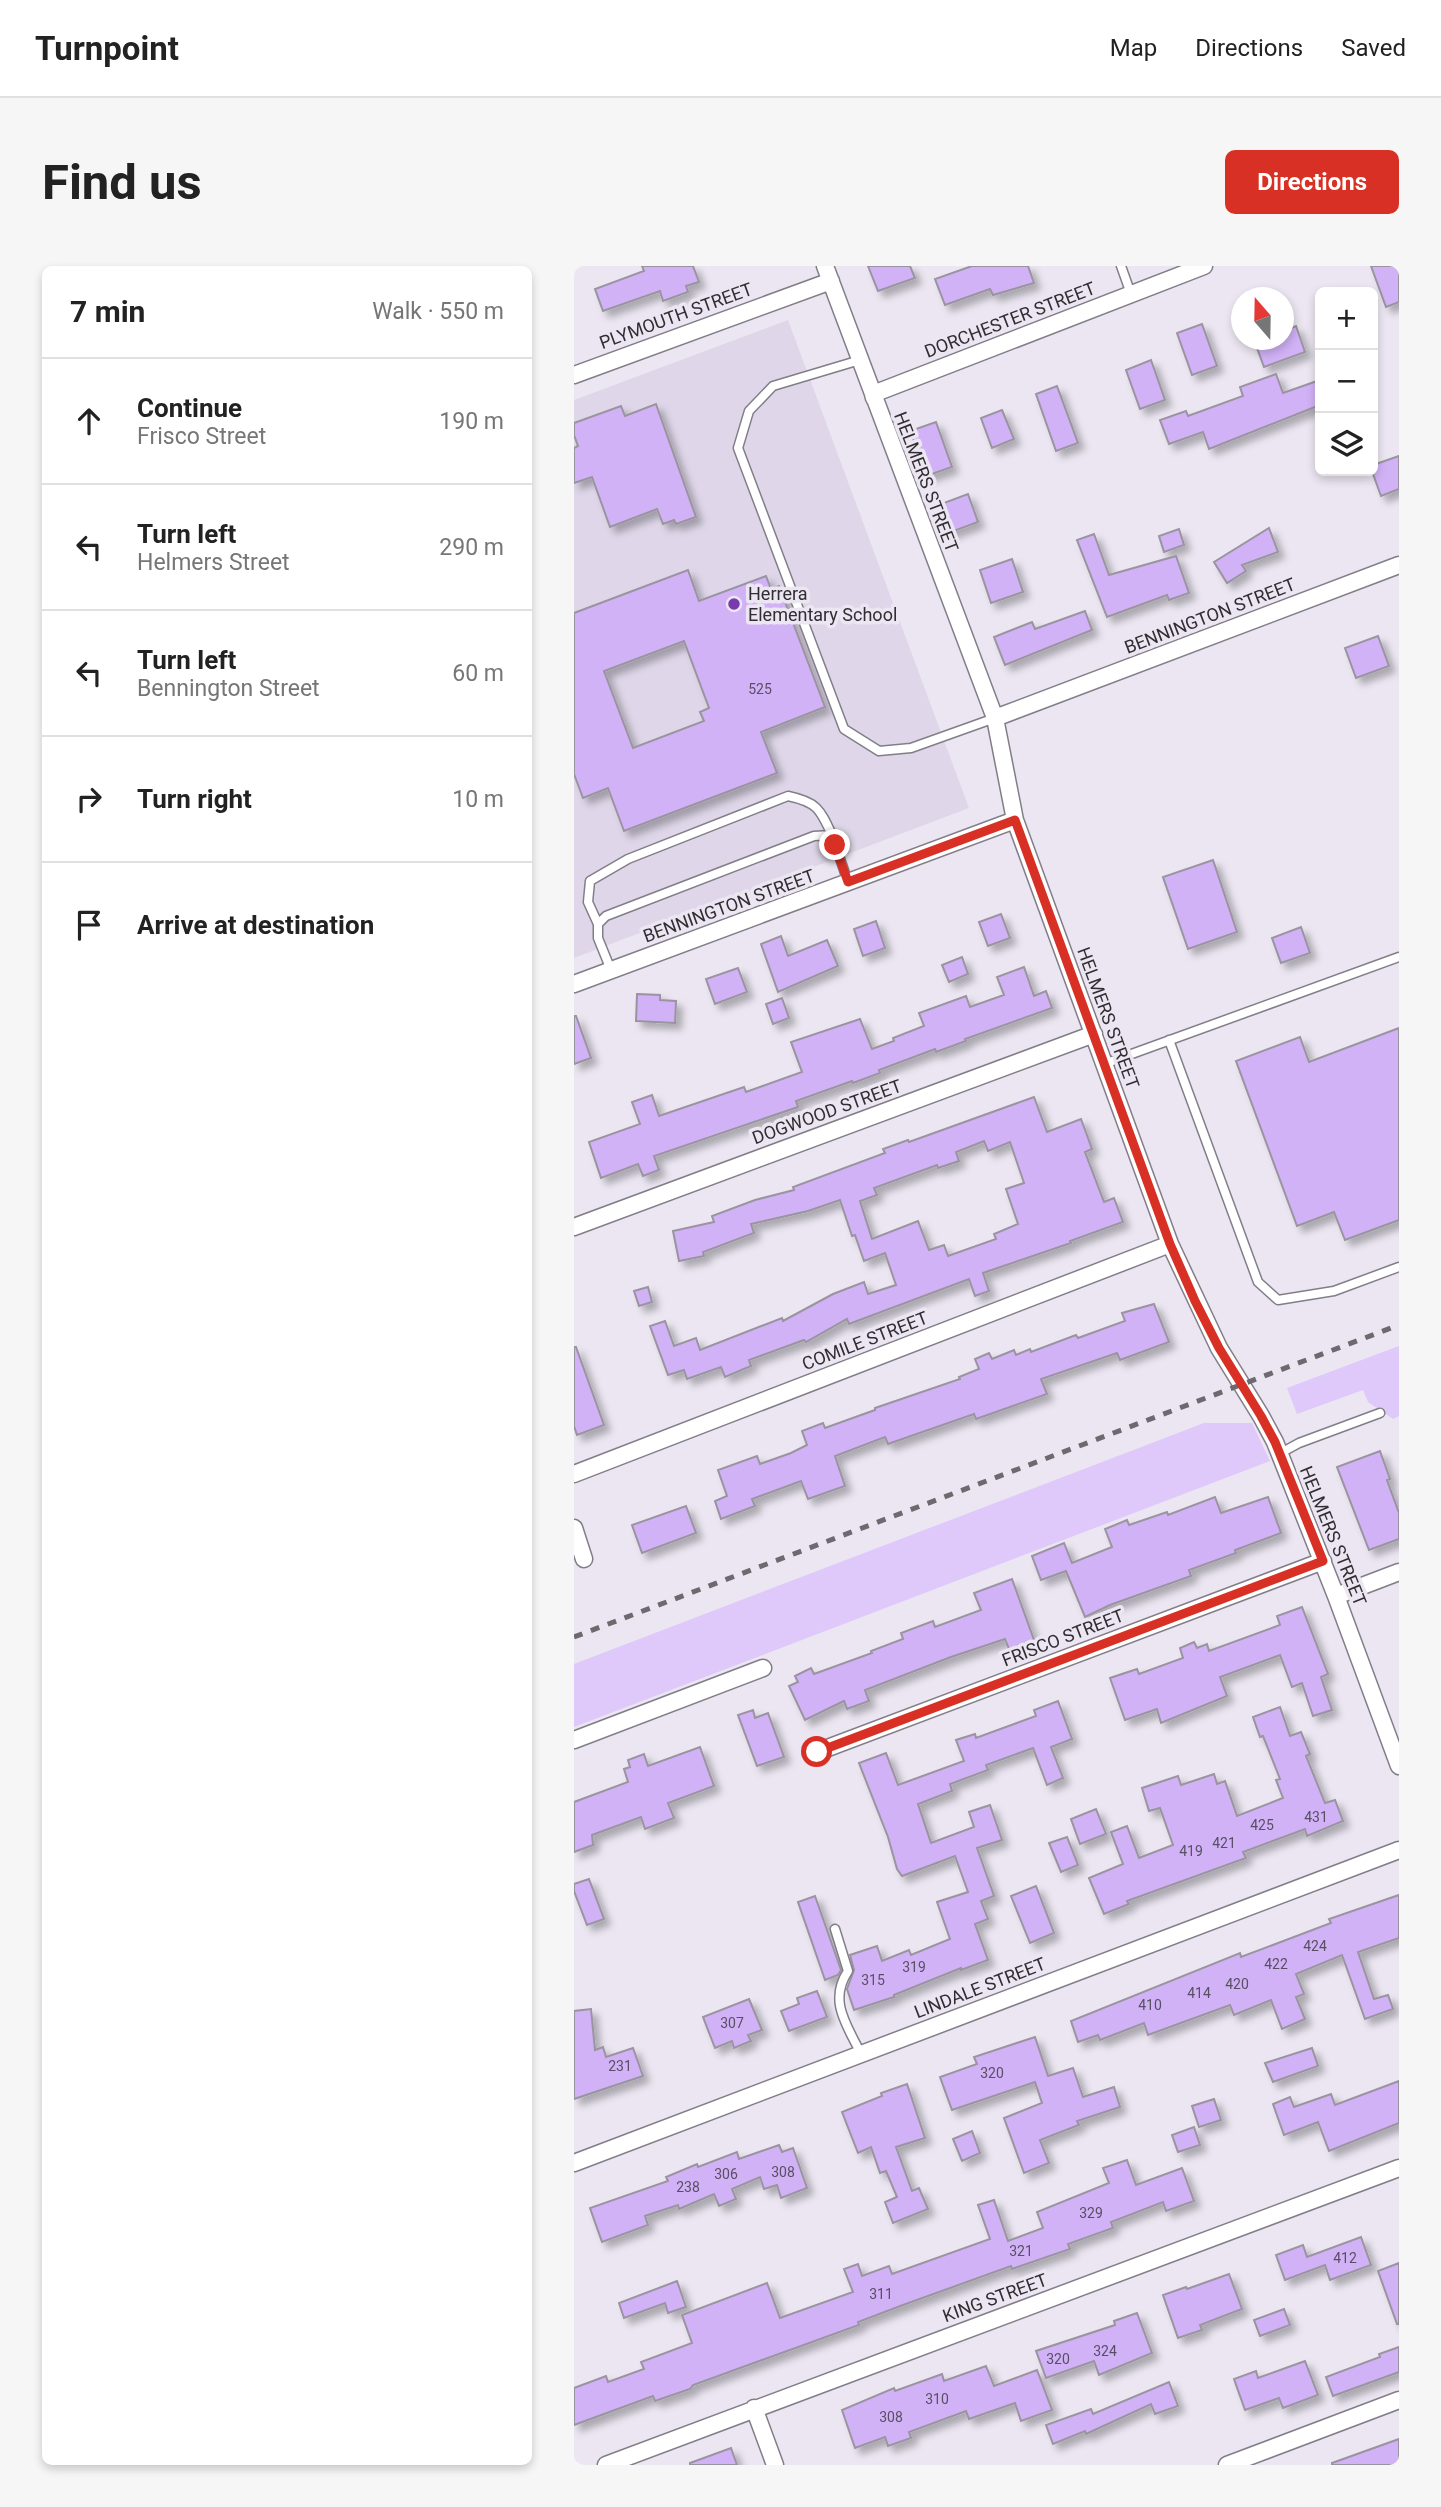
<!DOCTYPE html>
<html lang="en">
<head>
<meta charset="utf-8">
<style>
	body { margin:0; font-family:Roboto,sans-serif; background:#f6f6f6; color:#222 }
	.controls { position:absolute; right:21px; top:21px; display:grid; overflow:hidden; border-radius:10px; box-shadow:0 4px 10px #0003 }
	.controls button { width:63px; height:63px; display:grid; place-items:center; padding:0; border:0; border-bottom:2px solid #e0e0e0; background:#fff; color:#222; font:35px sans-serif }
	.compass { position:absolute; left:657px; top:21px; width:63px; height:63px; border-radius:50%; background:#fff; box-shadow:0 4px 10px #0003; rotate:340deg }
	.stop { position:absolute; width:21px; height:21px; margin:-16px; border:5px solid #d93025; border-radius:50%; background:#fff }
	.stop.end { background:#d93025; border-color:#fff; box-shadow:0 2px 7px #0008 }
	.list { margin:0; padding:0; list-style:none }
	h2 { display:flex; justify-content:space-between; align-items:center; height:91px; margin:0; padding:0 28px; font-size:30px }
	h2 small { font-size:23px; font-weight:400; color:#767676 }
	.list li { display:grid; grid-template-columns:46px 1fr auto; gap:21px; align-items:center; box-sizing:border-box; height:126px; padding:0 28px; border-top:2px solid #e0e0e0 }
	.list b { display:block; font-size:26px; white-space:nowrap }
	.list p { margin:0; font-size:23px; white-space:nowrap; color:#767676 }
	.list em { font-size:23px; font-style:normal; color:#767676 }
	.icon { flex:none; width:38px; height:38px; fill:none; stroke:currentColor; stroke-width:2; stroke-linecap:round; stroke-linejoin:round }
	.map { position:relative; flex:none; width:825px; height:2199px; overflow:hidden; border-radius:10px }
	header { display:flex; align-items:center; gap:42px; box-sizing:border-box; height:98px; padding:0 35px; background:#fff; border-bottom:2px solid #e0e0e0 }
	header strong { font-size:33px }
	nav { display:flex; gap:38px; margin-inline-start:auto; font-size:24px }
	.intro { display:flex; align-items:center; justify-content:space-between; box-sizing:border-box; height:168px; padding:0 42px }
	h1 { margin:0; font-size:49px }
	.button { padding:18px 32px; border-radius:10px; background:#d93025; color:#fff; font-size:24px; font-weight:700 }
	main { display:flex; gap:42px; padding:0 42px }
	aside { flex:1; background:#fff; border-radius:10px; box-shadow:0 4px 10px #0003 }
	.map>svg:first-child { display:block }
</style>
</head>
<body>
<header>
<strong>Turnpoint</strong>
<nav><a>Map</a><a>Directions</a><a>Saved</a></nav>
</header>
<div class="intro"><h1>Find us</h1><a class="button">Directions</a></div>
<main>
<aside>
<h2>7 min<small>Walk · 550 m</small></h2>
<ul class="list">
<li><svg class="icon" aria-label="ahead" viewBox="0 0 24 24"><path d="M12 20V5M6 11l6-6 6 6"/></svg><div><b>Continue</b><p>Frisco Street</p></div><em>190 m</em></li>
<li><svg class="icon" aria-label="left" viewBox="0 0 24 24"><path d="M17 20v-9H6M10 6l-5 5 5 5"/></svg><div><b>Turn left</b><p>Helmers Street</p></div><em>290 m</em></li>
<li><svg class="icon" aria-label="left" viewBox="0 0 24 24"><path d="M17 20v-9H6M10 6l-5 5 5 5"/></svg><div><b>Turn left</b><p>Bennington Street</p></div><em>60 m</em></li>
<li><svg class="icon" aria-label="right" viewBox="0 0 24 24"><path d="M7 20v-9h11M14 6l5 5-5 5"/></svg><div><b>Turn right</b></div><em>10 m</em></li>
<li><svg class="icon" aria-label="arrive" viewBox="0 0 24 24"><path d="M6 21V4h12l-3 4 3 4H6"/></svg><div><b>Arrive at destination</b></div></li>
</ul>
</aside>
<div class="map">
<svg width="825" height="2199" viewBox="0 0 825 2199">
	<defs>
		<filter id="shadow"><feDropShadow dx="6" dy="6" stdDeviation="3.5" flood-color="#0004"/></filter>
	</defs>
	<rect width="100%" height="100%" fill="#ebe6f1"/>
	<path fill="#dfd7e9" d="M214 54 395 542 0 692V134Z"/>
	<path fill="#dfc9fb" d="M825 1080V1150L819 1153 794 1136 789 1124 723 1148 713 1122Z
		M630 1157H678L696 1195 0 1461V1398Z"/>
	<path fill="#d2b2f7" stroke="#99949f" stroke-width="2" fill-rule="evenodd" filter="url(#shadow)" d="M68 0H119L125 16 112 20 114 26 89 35 86 25 29 45 21 23 70 5Z
		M294 0H336L341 12 304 25Z
		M398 0H454L460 17 419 29 416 23 371 39 361 13Z
		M797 0H825V36L812 41Z
		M628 58 643 100 618 109 603 67Z
		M722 60 731 86 690 101 680 74H710V65Z
		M577 94 591 134 566 143 552 104Z
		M702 108 709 127 746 114V139L635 183 629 166 595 178 586 154 612 145 614 150 669 130 666 121Z
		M483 120 504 177 482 185 462 128Z
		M82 138 122 251 102 258 100 254 89 258 83 243 36 261 18 211 0 217V182L4 180 0 169V157L47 140 51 150Z
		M428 144 440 173 418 182 407 152Z
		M362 156 378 201 352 210 336 165Z
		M825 190V223L807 230 799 208V199Z
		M394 228 404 256 369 269 359 241Z
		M695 262 704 286 668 299 672 305 653 317 640 296Z
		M605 263 610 279 590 286 585 270Z
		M520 268 535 309 602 290 615 327 595 334 593 329 533 351 503 274Z
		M438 293 449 326 417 337 406 304Z
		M114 304 125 335 192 310 197 323 205 320 251 441 187 466 203 507 50 565 34 522 9 532 0 508V347ZM110 375 135 442 126 446 130 455 59 482 30 405Z
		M511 345 518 364 431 399 420 371 458 356 461 363Z
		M804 370 815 400 782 412 771 382Z
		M639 594 663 666 614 683 589 611Z
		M427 648 436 672 414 680 405 656Z
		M302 655 311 682 289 690 280 663Z
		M727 661 736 687 707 697 698 672Z
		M207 670 214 690 253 674 264 700 204 726 187 678Z
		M388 691 394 708 375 716 368 699Z
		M450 701 460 730 472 725 478 742 391 773 392 775 362 786 361 783 305 804 306 807 279 817 278 815 222 835 224 841 80 890 85 904 69 910 64 898 27 912 15 876 66 858 58 836 78 829 85 850 170 821 172 826 228 806 217 776 286 753 298 783 320 775 319 772 350 760 345 747 392 730 396 741 430 729 423 711Z
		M164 702 173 726 141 738 132 713Z
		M63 728 86 729V734L102 735 101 757 62 755Z
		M208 732 215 752 199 758 192 738Z
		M0 750H2L17 792 0 798Z
		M825 762V954L771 974 760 946 723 960 662 795 726 771 735 796Z
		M460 831 473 866 507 853 518 883 511 886 530 936 540 932 549 956 496 975 497 977 409 1007 415 1025 401 1030 395 1013 275 1058 273 1053 232 1076 230 1074 175 1094 177 1100 151 1111 147 1101 113 1113 110 1104 94 1109 76 1060 91 1055 100 1080 122 1072 126 1084 208 1052 209 1055 259 1028 290 1016 294 1028 322 1019 311 987 290 995 281 969 278 970 266 934 234 945 177 958 180 967 129 986 130 990 105 995 99 965 140 956 138 950 181 934 220 924 219 921 311 887 309 883 334 874 335 876ZM410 875 414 885 436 876 450 917 432 923 444 958 420 968 422 973 374 990 370 979 355 984 344 955 298 973 286 935 303 929 300 922 363 899 364 902 385 895 382 886Z
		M74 1021 78 1036 65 1040 60 1025Z
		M580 1038 595 1076 546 1094 543 1087 467 1113 473 1128 402 1153 400 1148 314 1178 311 1171 261 1190 271 1220 234 1233 227 1215 178 1233 181 1240 147 1253 141 1235 153 1230 144 1204 183 1190 186 1198 217 1187 233 1179 228 1165 249 1157 251 1162 301 1144V1142L386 1113 385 1111 405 1103 401 1093 415 1087 418 1093 440 1084 442 1089 456 1083 457 1086 502 1069 504 1072 551 1055 548 1047Z
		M0 1081H2L30 1159 3 1169 0 1160Z
		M806 1185 816 1213 813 1214 825 1247V1273L795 1284 763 1201Z
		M641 1231 647 1247 694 1231 707 1267 661 1284 662 1287 615 1304 617 1310 536 1339 511 1351 492 1305 467 1314 458 1290 490 1277 498 1297 538 1281 531 1263 553 1254 555 1259 593 1246 594 1249Z
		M112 1240 122 1267 68 1287 58 1259Z
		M438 1313 460 1374 435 1383 431 1373 377 1391 291 1424 295 1435 273 1443 270 1435 231 1454 215 1420 224 1416 221 1410 237 1402 240 1408 298 1387 297 1385 329 1373 327 1367 359 1355 361 1361 407 1344 400 1327Z
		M728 1341 754 1408 747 1411 758 1444 739 1450 728 1417 718 1421 706 1389 646 1411 653 1430 587 1457 583 1443 551 1454 536 1412 563 1403 565 1408 609 1392 606 1382 620 1376 623 1382 633 1378 635 1385 706 1359 703 1350Z
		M484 1435 498 1473 477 1481 489 1512 473 1519 459 1482 412 1499 414 1504 376 1518 378 1525 344 1538 357 1577 400 1561 395 1546 416 1539 428 1574 403 1582 420 1630 407 1635 414 1653 401 1658 414 1694 387 1704V1702L320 1729V1731L280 1744 273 1723 280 1704 276 1689 303 1680 308 1695 335 1684 337 1689 376 1673 363 1636 394 1626 381 1590 328 1610 323 1603 314 1571 285 1497 312 1487 324 1519 390 1495 382 1474 401 1468 402 1472 462 1450 460 1444Z
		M706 1441 716 1470 727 1466 736 1488 732 1490 751 1537 761 1534 769 1555 733 1570 731 1563 669 1586 672 1592 553 1635 555 1638 530 1648 515 1612 549 1598 537 1566 553 1560 565 1592 599 1579 586 1542 575 1545 568 1522 604 1510 607 1519 640 1508 643 1518 651 1515 663 1550 709 1532 702 1514 706 1513 689 1470 686 1471 679 1451Z
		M179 1444 181 1452 194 1447 210 1491 183 1500 164 1449Z
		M126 1481 140 1520 94 1537 100 1552 71 1563 67 1551 18 1569 19 1579 0 1586V1536L54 1516 50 1503 56 1501 54 1494 70 1488 74 1500Z
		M522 1543 532 1568 506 1578 497 1553Z
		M493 1571 504 1599 487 1606 475 1577Z
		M15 1613 30 1653 13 1659 0 1625V1618Z
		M462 1620 480 1667 456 1677 437 1630Z
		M825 1629V1672L784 1686 800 1733 814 1729 819 1743 791 1753 768 1689 722 1708 730 1728 722 1731 731 1753 708 1763 697 1734 660 1749 656 1739 574 1769 570 1757 526 1774 524 1769 504 1776 497 1755 666 1687 667 1691 757 1657 755 1653Z
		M241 1630 267 1704 264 1709 251 1714 224 1636Z
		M243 1725 253 1751 215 1765 207 1745 225 1738 223 1732Z
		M175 1733 188 1764 174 1769 177 1775 160 1782 158 1775 141 1782 129 1751Z
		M17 1743 21 1784 29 1781 32 1791 59 1782 69 1810 0 1833V1745Z
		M461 1771 474 1810 499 1802 509 1831 540 1821 546 1841 503 1855 505 1859 466 1874 475 1897 450 1907 430 1852 468 1837 461 1816 378 1844 366 1811 403 1798 400 1791Z
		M738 1782 744 1800 699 1816 691 1797Z
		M825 1815V1857L755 1885 744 1856 710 1869 699 1838 716 1831 720 1841 757 1828 761 1839Z
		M333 1818 351 1872 322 1881 338 1925 345 1922 354 1943 319 1957 311 1936 323 1931 312 1905 306 1907 297 1881 284 1887 268 1846 308 1830 307 1827Z
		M640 1833 647 1854 625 1861 618 1840Z
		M620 1861 626 1879 604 1886 598 1869Z
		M398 1865 406 1887 388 1895 379 1873Z
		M205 1879 208 1886 219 1882 233 1922 207 1932 203 1919 190 1923 186 1911 158 1923 162 1933 145 1940 140 1928 105 1943 104 1939 71 1950 74 1959 28 1976 16 1942 94 1915 92 1911 123 1898 124 1901 163 1886 165 1893Z
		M553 1894 562 1919 608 1902 620 1935 592 1945 589 1936 537 1956 539 1962 494 1978 496 1983 438 2003 437 2000 329 2039 284 2056 285 2059 119 2119 116 2123 81 2135 79 2130 0 2159V2122L32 2110 34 2116 70 2103 67 2096 118 2077 108 2049 193 2017 206 2052 279 2026 270 2003 284 1998 288 2010 315 2000 318 2008 416 1973 404 1939 420 1934 434 1975 469 1962 463 1946 535 1917 529 1902Z
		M787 1971 797 1999 756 2014 751 1999 711 2014 702 1989 729 1979 733 1991Z
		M825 1997V2058H823L804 2005Z
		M655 2008 668 2043 626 2059 628 2064 604 2072 589 2029 612 2021 613 2023Z
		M103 2015 112 2041 94 2047 91 2037 50 2052 45 2037Z
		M710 2043 716 2059 686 2070 680 2054Z
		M563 2047 578 2087 525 2109 520 2095 472 2112 462 2085 541 2059 540 2055Z
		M825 2081V2106L759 2130 752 2111 806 2091 805 2088Z
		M731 2095 744 2129 709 2142 705 2132 671 2144 660 2113 682 2105 684 2112Z
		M412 2100 420 2120 463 2104 478 2144 447 2155 441 2137 395 2153 392 2145 335 2166 337 2172 314 2180 311 2171 281 2182 268 2144 320 2122 321 2125 368 2108 370 2115Z
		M595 2116 604 2140 581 2148 577 2138 512 2168 511 2165 479 2178 472 2159 517 2143 519 2148Z
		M825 2173V2199H758V2197Z
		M157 2182 163 2199H116V2197Z"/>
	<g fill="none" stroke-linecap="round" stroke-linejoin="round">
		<defs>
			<path id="service" d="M547 0 557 28
				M286 94 199 120 175 145 164 182 270 463 305 485 337 482 421 452
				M24 658 14 636 16 615 54 593 214 530C243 536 246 543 258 569
				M37 704 24 672V658L32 650 240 570 258 569 274 616
				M595 774 684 1016 704 1034 760 1025 825 1001
				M530 798 825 691
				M705 1188 725 1177 806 1147
				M261 1663 274 1705C254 1735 273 1759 287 1788"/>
			<path id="minor" d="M251 0 421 452 441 554 596 978 645 1082 687 1150 701 1176 762 1330 825 1500
				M0 109 257 15
				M300 132 299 128 630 0
				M421 452 825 299
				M0 718 441 554
				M0 961 520 768
				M0 1208 596 978
				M0 1262 10 1293
				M762 1330 825 1306
				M0 1474 189 1402
				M243 1486 749 1295
				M0 1897 825 1584
				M180 2142 201 2199
				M32 2199 825 1902
				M653 2199 825 2134"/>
		</defs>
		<use href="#service" stroke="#827e88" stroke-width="11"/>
		<use href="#minor" stroke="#827e88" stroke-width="19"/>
		<use href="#service" stroke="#fff" stroke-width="8"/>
		<use href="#minor" stroke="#fff" stroke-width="16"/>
		<path stroke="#6c696f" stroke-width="5" stroke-dasharray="9 9" stroke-linecap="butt" d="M0 1371 825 1059"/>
	</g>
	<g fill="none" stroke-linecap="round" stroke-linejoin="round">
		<path stroke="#d93025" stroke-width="9" d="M243 1486 749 1295 701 1176 687 1150 645 1082 621 1035 596 978 441 554 274 616 261 579"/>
	</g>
	<circle fill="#793aaf" stroke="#ebe6f1" stroke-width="2.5" cx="160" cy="338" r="7"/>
	<g text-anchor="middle" stroke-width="7" stroke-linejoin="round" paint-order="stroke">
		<g font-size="14" fill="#584f63">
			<text x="186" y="428">525</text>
			<text x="742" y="1556">431</text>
			<text x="688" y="1564">425</text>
			<text x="650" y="1582">421</text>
			<text x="617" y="1590">419</text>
			<text x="741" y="1685">424</text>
			<text x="702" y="1703">422</text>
			<text x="340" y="1706">319</text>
			<text x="299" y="1719">315</text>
			<text x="663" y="1723">420</text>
			<text x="625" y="1732">414</text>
			<text x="576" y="1744">410</text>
			<text x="158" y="1762">307</text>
			<text x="46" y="1805">231</text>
			<text x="418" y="1812">320</text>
			<text x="209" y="1911">308</text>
			<text x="152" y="1913">306</text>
			<text x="114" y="1926">238</text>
			<text x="517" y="1952">329</text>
			<text x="447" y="1990">321</text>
			<text x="771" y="1997">412</text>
			<text x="307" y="2033">311</text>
			<text x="531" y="2090">324</text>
			<text x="484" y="2098">320</text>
			<text x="363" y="2138">310</text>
			<text x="317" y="2156">308</text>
		</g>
		<g font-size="18" fill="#302e32" stroke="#ebe6f1">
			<text transform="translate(102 50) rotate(-20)" y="6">PLYMOUTH STREET</text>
			<text transform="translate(436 54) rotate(-21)" y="6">DORCHESTER STREET</text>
			<text transform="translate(352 216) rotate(69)" y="6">HELMERS STREET</text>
			<text transform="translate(636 350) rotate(-21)" y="6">BENNINGTON STREET</text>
			<text transform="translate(155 640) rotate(-20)" y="6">BENNINGTON STREET</text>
			<text transform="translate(534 752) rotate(70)" y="6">HELMERS STREET</text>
			<text transform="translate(253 846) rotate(-20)" y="6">DOGWOOD STREET</text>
			<text transform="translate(291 1075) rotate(-21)" y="6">COMILE STREET</text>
			<text transform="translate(759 1270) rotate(68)" y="6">HELMERS STREET</text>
			<text transform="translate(489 1372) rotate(-21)" y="6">FRISCO STREET</text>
			<text transform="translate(406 1722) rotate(-21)" y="6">LINDALE STREET</text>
			<text transform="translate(421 2032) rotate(-20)" y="6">KING STREET</text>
		</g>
		<g font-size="18" fill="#302e32" stroke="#ebe6f1" text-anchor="start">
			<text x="174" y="334">Herrera<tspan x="174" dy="21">Elementary School</tspan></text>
		</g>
	</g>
</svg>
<div class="controls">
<button>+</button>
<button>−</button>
<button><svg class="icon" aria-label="layers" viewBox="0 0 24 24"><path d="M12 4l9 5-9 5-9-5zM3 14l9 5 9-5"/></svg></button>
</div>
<svg class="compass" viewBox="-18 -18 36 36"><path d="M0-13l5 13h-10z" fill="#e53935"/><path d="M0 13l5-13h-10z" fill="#767676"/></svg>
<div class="stop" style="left:243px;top:1486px"></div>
<div class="stop end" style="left:261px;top:579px"></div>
</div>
</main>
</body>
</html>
